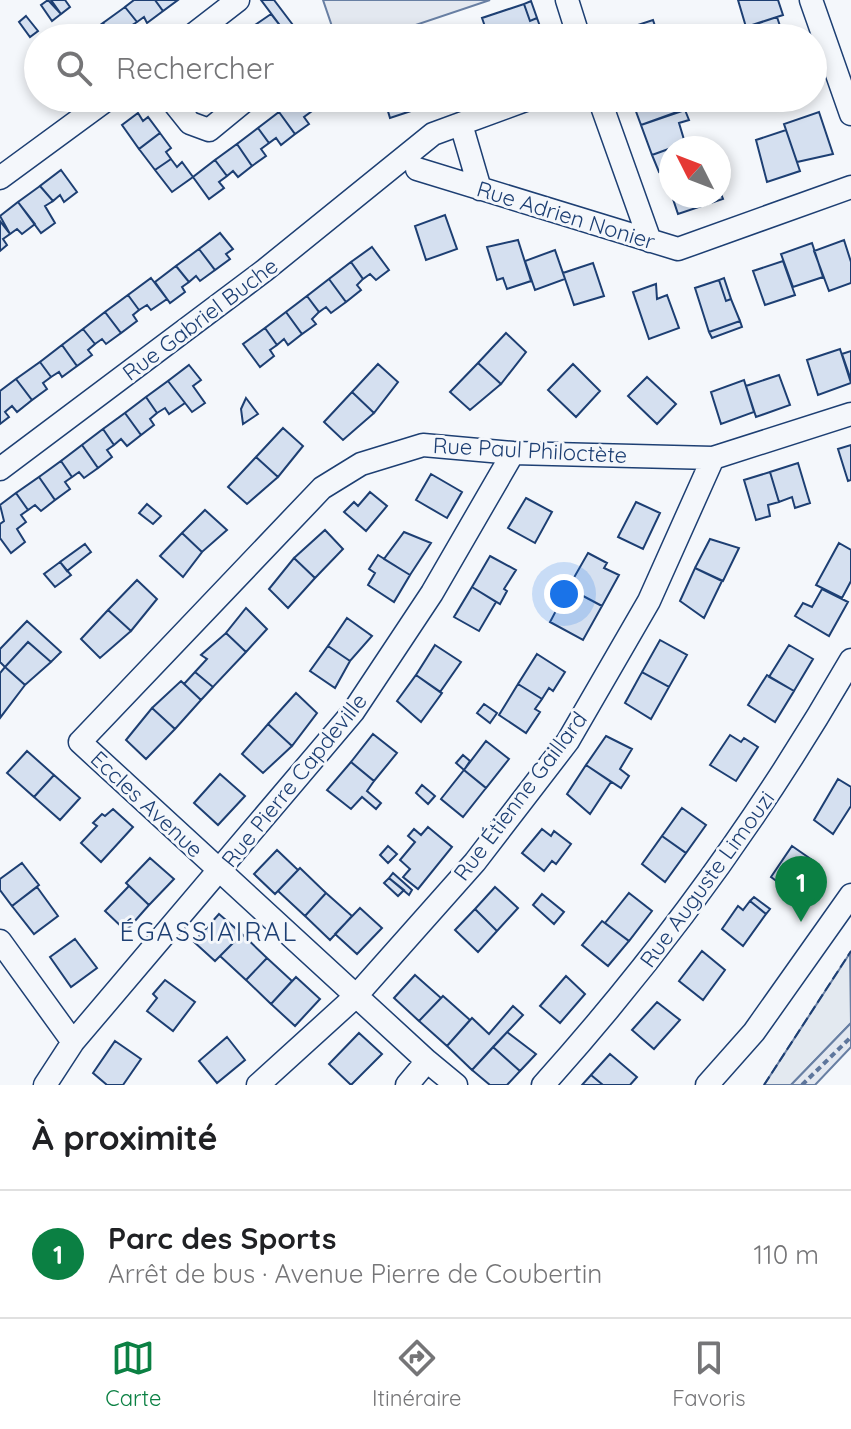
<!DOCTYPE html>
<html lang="fr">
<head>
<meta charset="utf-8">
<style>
	body { margin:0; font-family:Quicksand,sans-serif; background:#f2f2f2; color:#202124 }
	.compass { position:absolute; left:659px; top:136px; width:72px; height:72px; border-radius:50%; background:#fff; box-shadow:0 4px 12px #0003; rotate:312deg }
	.you { position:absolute; left:564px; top:594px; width:28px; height:28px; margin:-20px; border:6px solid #fff; border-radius:50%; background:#1a73e8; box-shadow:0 0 0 12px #1a73e833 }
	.badge { display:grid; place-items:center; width:52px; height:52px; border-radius:50%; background:#0b8043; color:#fff; font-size:26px; font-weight:700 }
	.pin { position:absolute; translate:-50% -66px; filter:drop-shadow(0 2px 4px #0008) }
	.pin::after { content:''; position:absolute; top:42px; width:28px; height:24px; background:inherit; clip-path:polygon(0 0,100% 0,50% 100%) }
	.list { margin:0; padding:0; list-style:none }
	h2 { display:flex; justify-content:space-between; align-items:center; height:104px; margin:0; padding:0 32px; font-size:34px }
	h2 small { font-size:26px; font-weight:400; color:#757577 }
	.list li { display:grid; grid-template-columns:52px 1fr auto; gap:24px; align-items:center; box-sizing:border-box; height:128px; padding:0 32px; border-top:2px solid #e0e0e0 }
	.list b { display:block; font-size:30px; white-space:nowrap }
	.list p { margin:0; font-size:26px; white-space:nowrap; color:#757577 }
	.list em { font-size:26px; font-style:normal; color:#757577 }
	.icon { flex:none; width:44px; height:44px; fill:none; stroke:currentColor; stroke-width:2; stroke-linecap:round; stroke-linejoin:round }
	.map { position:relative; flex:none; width:851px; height:1085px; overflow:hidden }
	.search { position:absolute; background:#fff; box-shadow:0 4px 12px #0003; left:24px; right:24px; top:24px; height:88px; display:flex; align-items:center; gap:20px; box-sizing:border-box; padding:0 28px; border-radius:44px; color:#757577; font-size:30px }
	.sheet { height:232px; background:#fff }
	nav { display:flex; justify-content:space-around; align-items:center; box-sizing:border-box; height:112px; border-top:2px solid #e0e0e0; background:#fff; font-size:22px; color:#757577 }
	nav a { display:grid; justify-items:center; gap:4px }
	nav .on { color:#0b8043 }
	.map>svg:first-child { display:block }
</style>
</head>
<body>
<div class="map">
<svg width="851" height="1085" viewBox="0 0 851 1085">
	<rect width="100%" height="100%" fill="#f4f7fb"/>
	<path fill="#e3e9f0" stroke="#687fa3" stroke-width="2" d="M850 953 851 1023 791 1085H764Z"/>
	<path fill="#e3e8f0" stroke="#687fa3" stroke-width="2" d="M323 0H490L377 38H336Z
		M851 1023V1047L815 1085H791Z"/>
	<path fill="#d5e0f0" stroke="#1d3f73" stroke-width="2" d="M48 0 61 14 52 21 41 5Z
		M51 0H65L70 7 61 14Z
		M134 0H155L163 11 147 23 144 17 137 22 125 7Z
		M155 0H178L163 11Z
		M261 0H274L296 29 288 36Z
		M738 0H778L783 15 746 27Z
		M531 1 537 18 530 21 524 4Z
		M524 4 530 21 537 18 542 32 523 38H489L482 18Z
		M125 7 137 22 129 27 133 33 127 38H114L103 23Z
		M271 14 288 36 256 38 260 33 255 25Z
		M26 16 38 31 30 37 19 22Z
		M777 17 784 38H747L744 28Z
		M653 20 659 38H612L610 34Z
		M103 23 114 38H83Z
		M298 98H302L312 111 304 117 309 124 295 134 279 112Z
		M384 98H417L420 108 390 118Z
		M417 98H445L420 106Z
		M631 98H672L677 112 641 125Z
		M685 110 689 120 679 123 685 143 652 155 641 125Z
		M279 112 295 134 281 145 276 138 269 143 258 128Z
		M819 112 833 154 797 162 784 124Z
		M138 113 143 121 148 117 160 133 139 149 122 125Z
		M258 128 269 143 261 149 266 156 252 166 237 144Z
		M786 130 800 171 767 182 756 140Z
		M160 133 171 148 166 152 171 159 155 170 139 149Z
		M693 141 696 148H671L669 183 665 170 659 172 652 155 685 143Z
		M237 144 252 166 238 177 233 171 227 176 215 160Z
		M171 159 177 167 182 162 193 177 172 192 155 170Z
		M215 160 227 176 219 182 224 188 209 199 193 177Z
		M61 170 77 192 64 202 60 195 53 201 40 186Z
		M40 186 53 201 45 206 55 223 41 233 18 202Z
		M719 189 723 199 678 214 672 196H719Z
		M18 202 35 224 22 234 17 229 10 234 0 216Z
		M445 215 457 249 426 260 415 226Z
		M0 221 10 234 3 239 7 245 0 251Z
		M220 233 233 249 226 254 230 259 215 270 199 249Z
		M518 240 531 281 507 289 503 278 497 280 487 247Z
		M844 240 851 262V283L829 291 814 251Z
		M812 243 823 277 793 287 781 254Z
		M372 247 389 270 376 280 370 274 363 279 351 262Z
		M199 249 215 270 200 281 196 276 189 282 176 266Z
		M555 250 565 279 535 290 525 261Z
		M783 261 795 295 765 305 753 271Z
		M351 262 363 279 357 285 361 290 346 302 329 279Z
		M593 263 604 296 574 305 563 273Z
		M176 266 189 282 182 287 185 292 170 303 155 282Z
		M151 278 167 299 151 310 147 305 139 310 128 295Z
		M724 278 731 299 726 301 719 280Z
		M329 279 346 302 331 313 326 307 319 312 307 296Z
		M719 280 726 301 731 299 740 321 709 332 695 288Z
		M656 284 657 299 667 295 679 328 649 339 633 292Z
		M128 295 139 310 133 315 137 321 121 333 105 312Z
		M307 296 319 312 312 319 316 324 302 334 286 312Z
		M105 312 121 333 106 344 102 339 95 344 83 329Z
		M286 312 302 334 288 345 284 339 277 345 265 328Z
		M740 321 742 327 712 338 709 332Z
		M265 328 277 345 270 350 274 356 260 367 243 344Z
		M83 329 95 344 88 350 92 355 77 366 62 345Z
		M506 333 526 352 501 384 478 363Z
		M62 345 77 366 62 377 59 372 51 377 40 362Z
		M840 349 851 383 818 395 807 360Z
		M851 351V380L842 354Z
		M40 362 51 377 43 383 47 389 32 400 16 379Z
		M478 363 501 384 470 410 450 392Z
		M378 364 398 382 374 413 352 392Z
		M573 364 600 391 576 417 548 390Z
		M189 365 201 380 193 386 205 403 192 412 168 381Z
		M779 375 790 405 756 417 746 386Z
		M647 377 676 404 657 424 628 396Z
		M16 379 32 400 17 412 12 406 5 412 9 417 0 424V391Z
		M744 380 754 412 721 424 711 392Z
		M168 381 185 403 169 414 165 408 157 413 146 397Z
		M352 392 374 413 343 440 324 422Z
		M146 397 157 413 150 419 154 425 141 435 125 413Z
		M246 398 258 414 243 424 241 409Z
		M125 413 141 435 127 446 121 439 114 445 103 429Z
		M283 428 303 446 278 477 256 457Z
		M103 429 114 445 107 450 112 457 98 468 82 445Z
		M82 445 98 468 84 478 79 472 72 477 61 461Z
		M851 445V480L848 481 838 449Z
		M256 457 278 477 247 504 228 487Z
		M61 461 72 477 65 482 70 489 55 500 39 477Z
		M798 463 810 503 795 508 792 497 779 502 770 472Z
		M770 472 779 502 768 505 770 516 756 520 744 480Z
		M431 474 462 492 447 518 416 500Z
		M39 477 55 500 41 511 35 505 28 510 16 493Z
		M370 492 387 506 366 531 344 512 354 502 358 506Z
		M16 493 28 510 21 515 26 522 17 529 25 542 11 553 0 538V524L4 521 0 505Z
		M526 498 552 512 535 543 508 528Z
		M636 502 660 513 643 549 618 537Z
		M147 504 161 516 153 524 139 513Z
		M205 510 227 530 202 552 182 533Z
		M325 530 343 549 315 578 294 558Z
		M404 532 431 543 410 575 384 559Z
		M182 533 202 552 183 577 160 556Z
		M710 539 739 548 723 581 695 568Z
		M839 543 851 550V581L842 598 816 585Z
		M85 544 91 552 67 571 60 562Z
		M588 553 607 563 604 568 619 575 602 606 568 588Z
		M378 555 410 575 394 602 368 585 375 573 369 569Z
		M490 556 516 570 504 589 507 591 500 604 472 587Z
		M294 558 315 578 288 608 269 589Z
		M60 562 71 575 55 587 44 574Z
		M695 568 722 581 704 618 680 601Z
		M137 580 157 599 131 631 108 610Z
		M472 587 496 602 479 631 454 617Z
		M568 588 602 606 583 640 550 622Z
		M822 589 848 602 829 636 795 616 803 603 812 607Z
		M246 608 267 629 246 652 226 633Z
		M108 610 131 631 100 658 81 639Z
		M347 618 372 636 350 661 328 646Z
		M27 621 61 652 51 662 28 642 5 667 0 662V649Z
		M226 633 246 652 213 687 195 672 207 659 201 655Z
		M660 640 687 655 669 687 642 672Z
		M28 642 51 662 25 685 5 667Z
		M435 645 461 662 440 692 416 675Z
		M789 645 813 659 794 691 769 677Z
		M328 646 350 661 335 688 310 671Z
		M537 654 565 672 553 691 549 688 542 699 518 684Z
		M5 667 25 685 0 718V673Z
		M195 672 213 687 201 700 184 684Z
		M642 672 669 687 651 719 625 703Z
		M416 675 442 693 421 722 397 701Z
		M767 675 794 691 775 722 748 705Z
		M181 681 201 700 175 729 152 708Z
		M518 684 542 699 535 709 540 712 526 733 499 715Z
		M296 693 317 713 292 746 268 724Z
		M484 704 497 713 490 723 477 713Z
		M152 708 175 729 146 759 126 740Z
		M268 724 292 746 263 773 242 754Z
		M373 734 397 753 374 781 351 762Z
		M730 735 741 742 744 738 758 747 736 781 710 765Z
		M606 736 632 749 620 769 629 776 621 788 586 765Z
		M486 741 509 759 486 788 464 770Z
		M27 751 54 775 34 797 7 773Z
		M463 755 470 761 464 770 456 763Z
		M351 762 374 781 367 791 381 803 376 809 362 797 351 809 327 790Z
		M586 765 611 782 590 814 567 794Z
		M464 770 486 788 463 817 441 799Z
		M220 774 245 796 218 825 194 803Z
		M54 775 80 798 60 820 34 797Z
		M838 779 851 787V806L833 834 814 820Z
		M422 785 435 796 428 804 416 793Z
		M682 808 706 825 686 853 662 836Z
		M113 809 133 827 101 862 81 843 97 826 93 823 102 814 105 816Z
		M428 827 452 847 418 889 403 877 410 869 400 860 415 842 408 836 414 829 421 835Z
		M542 829 551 836 554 831 571 844 556 864 552 861 544 871 522 853Z
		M662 836 686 853 665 882 642 864Z
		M388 846 397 854 388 863 380 855Z
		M792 846 815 862 793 893 771 877Z
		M277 850 298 870 275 894 254 874Z
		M150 858 174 879 149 905 126 883Z
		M22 863 39 885 12 906 0 890V879Z
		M300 868 326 893 305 916 278 891Z
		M393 873 412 890 409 895 389 878Z
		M389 878 404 890 398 896 384 883Z
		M129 886 149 905 126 931 105 911Z
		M37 887 58 916 34 934 12 906Z
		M495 887 518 908 497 931 475 909Z
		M326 893 352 916 330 940 305 916Z
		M629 893 652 911 629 941 605 923Z
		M542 894 564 912 554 924 533 905Z
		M754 897 770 909 766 914 750 901Z
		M750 901 766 914 743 946 722 929 738 906 743 910Z
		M360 908 382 928 357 954 335 934Z
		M475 909 497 931 478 952 455 930Z
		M219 914 242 934 215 961 194 942Z
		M602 921 629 941 608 966 582 945Z
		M242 934 267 958 246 980 220 956Z
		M75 939 97 968 71 987 50 957Z
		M702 951 725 970 703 1000 679 981Z
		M267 958 292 981 271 1004 246 980Z
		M415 975 441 998 419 1021 394 998Z
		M566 976 585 994 560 1023 540 1006Z
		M296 977 320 999 295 1026 271 1004Z
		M165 980 195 1002 173 1031 147 1011 157 998 153 994Z
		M443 996 470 1020 447 1046 419 1021Z
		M657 1002 680 1020 654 1049 632 1030Z
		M513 1006 523 1015 472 1070 447 1046 472 1018 489 1034Z
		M507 1032 536 1054 520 1071 493 1047Z
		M359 1033 382 1054 351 1085 329 1064Z
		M227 1037 245 1060 217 1083 199 1061Z
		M115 1041 141 1059 123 1085H107L93 1073Z
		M493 1047 520 1071 507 1085H490L472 1070Z
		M610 1054 637 1077 630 1085H603L591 1075Z
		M591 1075 603 1085H582Z"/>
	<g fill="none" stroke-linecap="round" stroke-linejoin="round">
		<defs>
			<path id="minor" d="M567 0 579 38
				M811 0 851 114
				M189 38 238 0
				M170 98 190 123 209 130 248 98
				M599 98 650 241
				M461 124 480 189
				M417 169 678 249 851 187
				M0 178 109 98
				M0 469 265 270 433 134 531 98
				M0 941 73 1042
				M427 1061 80 742 322 488 361 464 423 445 513 453 713 458 851 414
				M45 1085 73 1042 353 712 432 593 513 453
				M258 1085 356 996 475 862 568 741 649 601 713 458
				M407 1085 427 1061 456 1085
				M543 1085C661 954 763 813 851 660
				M707 1085 754 1032 851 895"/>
		</defs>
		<use href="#minor" stroke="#1d3f73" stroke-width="25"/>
		<path stroke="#5e769c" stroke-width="4" stroke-dasharray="6 4" stroke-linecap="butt" d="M802 1085 851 1037"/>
		<use href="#minor" stroke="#f4f7fb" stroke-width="22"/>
		<path stroke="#1d3f73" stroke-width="2" stroke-dasharray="10 4" stroke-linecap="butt" d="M764 1085 851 951"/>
	</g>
	<g text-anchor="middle" stroke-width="6" stroke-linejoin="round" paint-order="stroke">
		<g font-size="22" fill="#1d3f73" stroke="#f4f7fb">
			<text transform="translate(566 215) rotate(17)" y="8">Rue Adrien Nonier</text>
			<text transform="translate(200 319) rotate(-37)" y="8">Rue Gabriel Buche</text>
			<text transform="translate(530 450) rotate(3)" y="8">Rue Paul Philoctète</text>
			<text transform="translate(294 780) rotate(-51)" y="8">Rue Pierre Capdeville</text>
			<text transform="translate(520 796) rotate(-53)" y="8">Rue Étienne Gaillard</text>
			<text transform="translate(147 804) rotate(43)" y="8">Eccles Avenue</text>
			<text transform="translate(707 879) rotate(-54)" y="8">Rue Auguste Limouzi</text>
		</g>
		<g font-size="26" letter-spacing="2" fill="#1d3f73" stroke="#f4f7fb">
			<text x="209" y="941">ÉGASSIAIRAL</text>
		</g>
	</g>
</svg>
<svg class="compass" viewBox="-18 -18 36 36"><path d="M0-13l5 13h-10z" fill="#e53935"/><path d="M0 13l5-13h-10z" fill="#757577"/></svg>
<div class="you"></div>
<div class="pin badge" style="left:801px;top:922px">1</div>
<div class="search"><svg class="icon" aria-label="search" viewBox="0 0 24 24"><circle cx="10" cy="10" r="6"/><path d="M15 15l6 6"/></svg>Rechercher</div>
</div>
<section class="sheet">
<h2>À proximité<small></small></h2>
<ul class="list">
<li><span class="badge">1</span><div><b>Parc des Sports</b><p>Arrêt de bus · Avenue Pierre de Coubertin</p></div><em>110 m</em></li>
</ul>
</section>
<nav>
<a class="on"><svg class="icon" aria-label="map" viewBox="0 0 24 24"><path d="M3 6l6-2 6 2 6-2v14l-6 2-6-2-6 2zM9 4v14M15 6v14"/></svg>Carte</a>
<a><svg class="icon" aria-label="directions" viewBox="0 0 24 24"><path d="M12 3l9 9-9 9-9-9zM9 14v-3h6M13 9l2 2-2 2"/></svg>Itinéraire</a>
<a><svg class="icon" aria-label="saved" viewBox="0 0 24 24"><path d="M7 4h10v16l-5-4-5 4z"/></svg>Favoris</a>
</nav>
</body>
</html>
